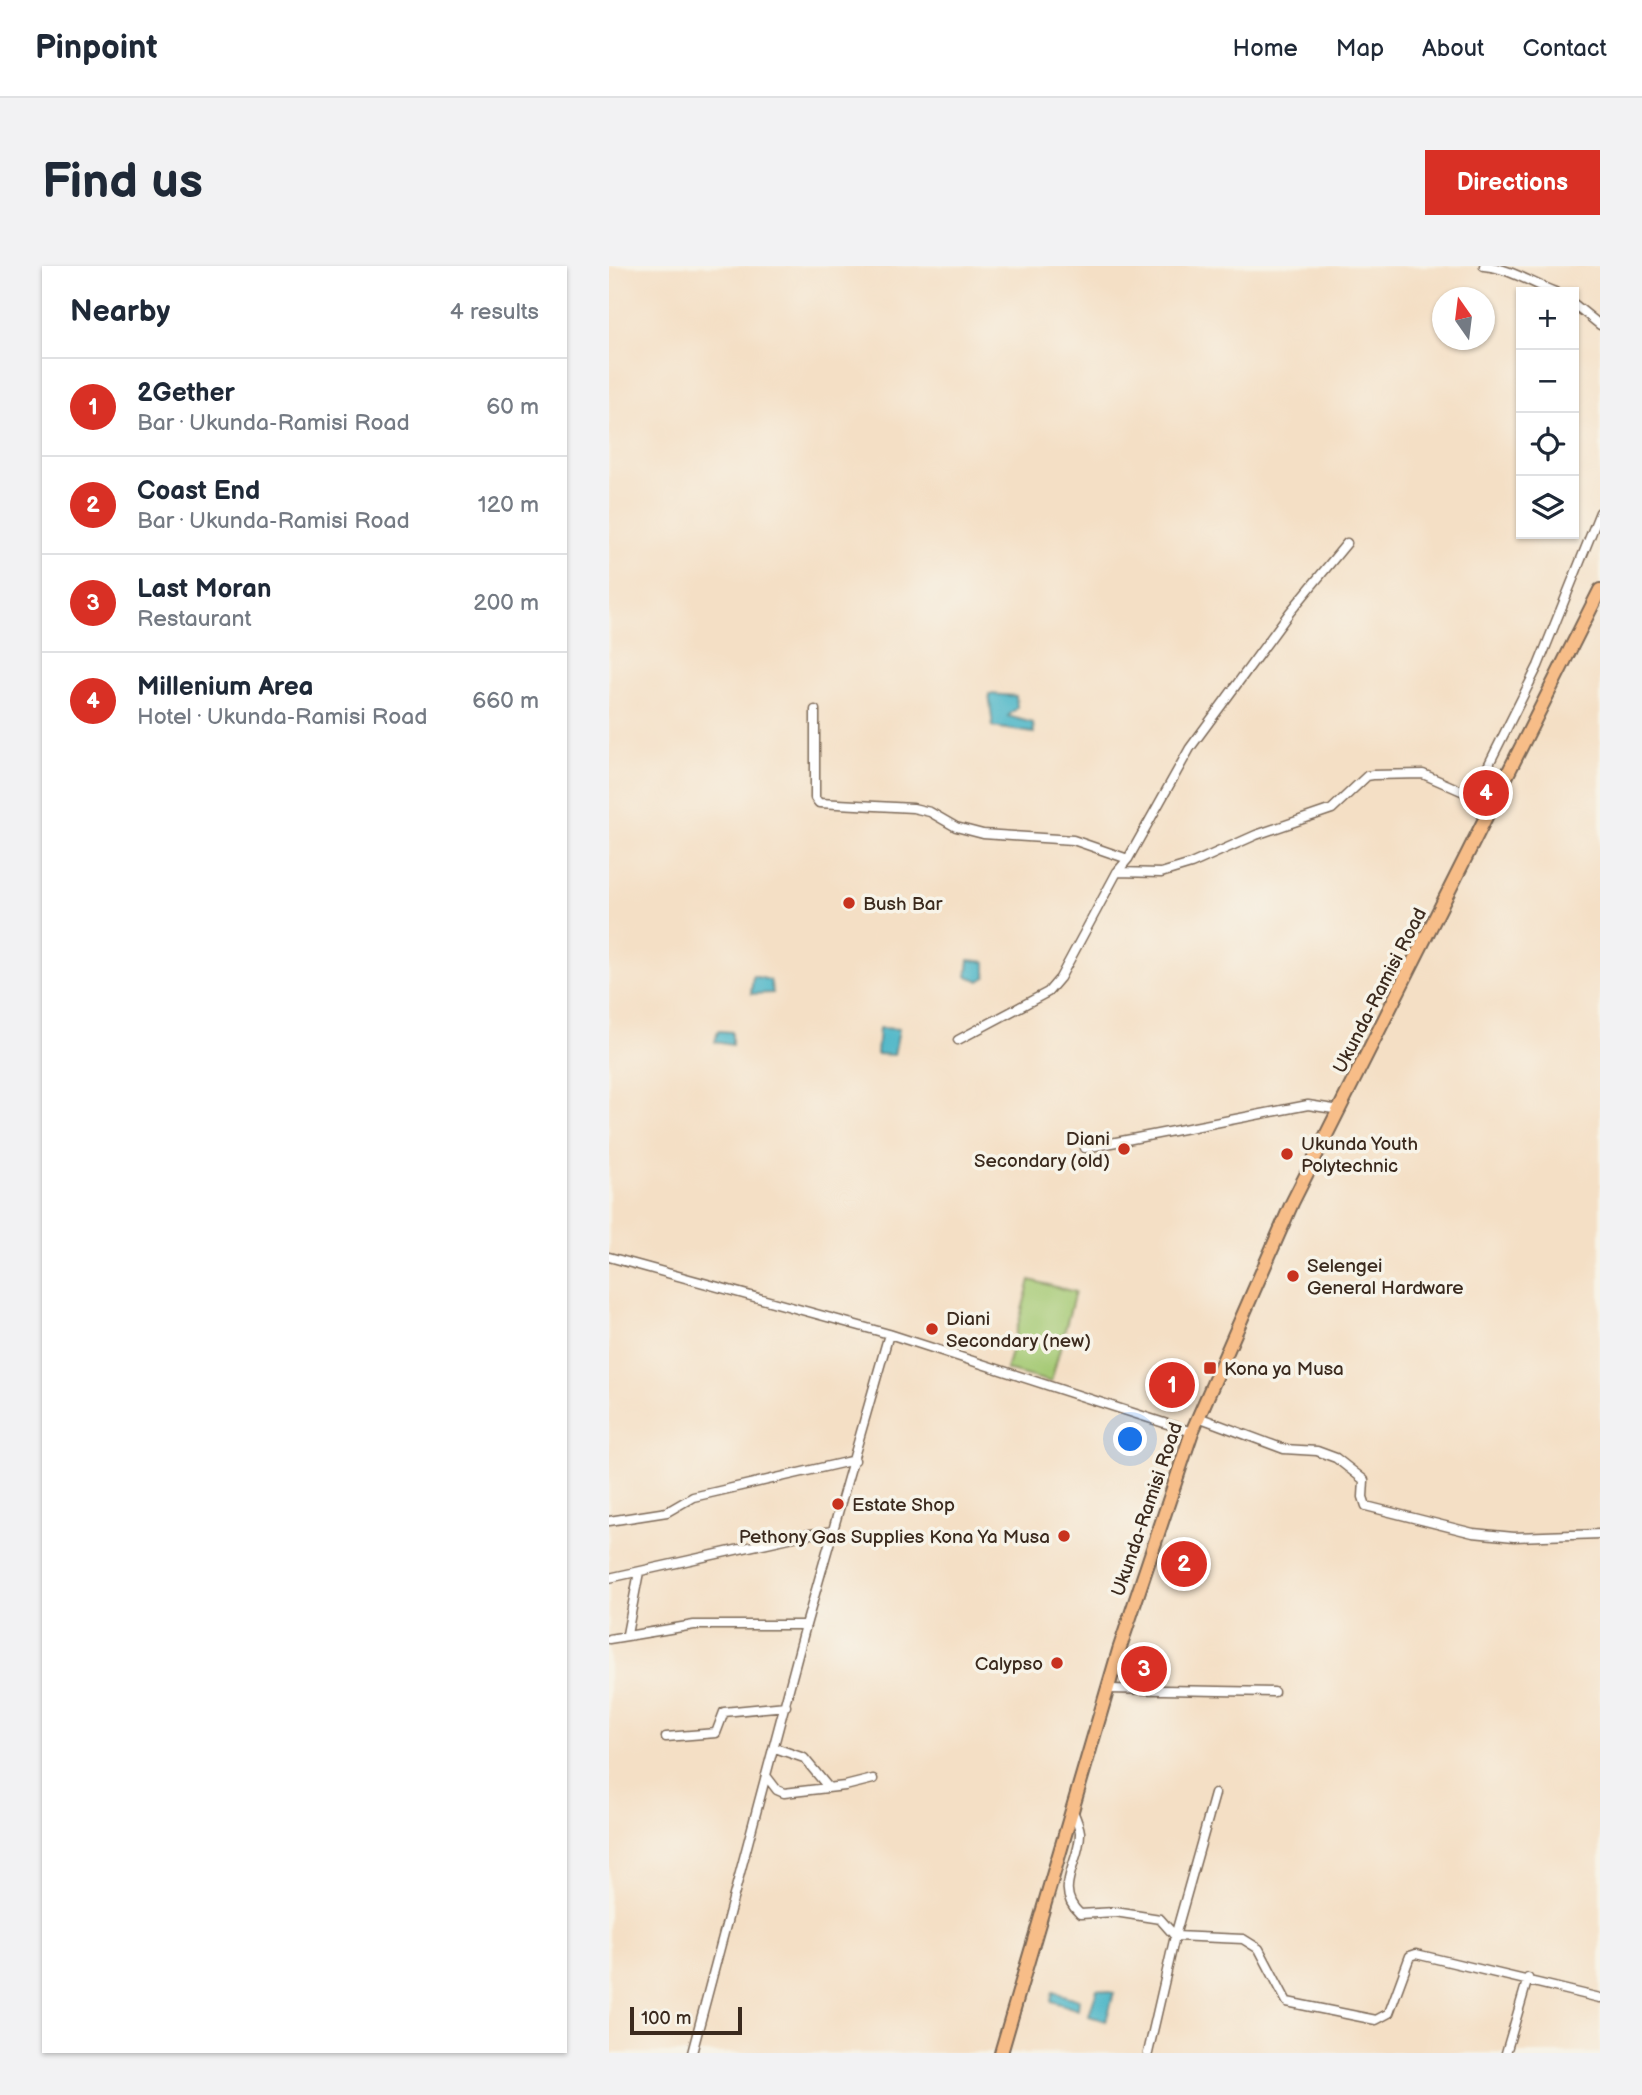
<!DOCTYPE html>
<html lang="en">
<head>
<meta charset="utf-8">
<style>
	body { margin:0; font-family:"Balsamiq Sans",sans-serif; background:#f2f2f3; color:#1f2937 }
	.controls { position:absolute; right:21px; top:21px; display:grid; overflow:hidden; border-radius:0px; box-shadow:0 2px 5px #0004 }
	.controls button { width:63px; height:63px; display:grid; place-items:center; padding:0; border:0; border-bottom:2px solid #e0e1e3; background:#fff; color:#1f2937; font:35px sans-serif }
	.compass { position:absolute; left:823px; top:21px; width:63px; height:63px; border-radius:50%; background:#fff; box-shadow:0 2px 5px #0004; rotate:346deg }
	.scale { position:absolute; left:21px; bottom:18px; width:112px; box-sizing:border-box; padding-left:7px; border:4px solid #3b2a1e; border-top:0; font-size:19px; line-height:24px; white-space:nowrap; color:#3b2a1e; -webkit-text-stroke:5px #f7f3e8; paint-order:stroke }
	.you { position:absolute; left:522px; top:1174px; width:24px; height:24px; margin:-18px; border:5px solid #fff; border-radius:50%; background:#1a73e8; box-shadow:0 0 0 10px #1a73e833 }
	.badge { display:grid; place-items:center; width:46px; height:46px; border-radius:50%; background:#d93025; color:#fff; font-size:23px; font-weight:700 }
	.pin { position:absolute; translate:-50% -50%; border:4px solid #fff; box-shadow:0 2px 7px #0006 }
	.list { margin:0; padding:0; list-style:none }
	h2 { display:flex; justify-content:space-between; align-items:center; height:91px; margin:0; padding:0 28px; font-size:30px }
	h2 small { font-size:23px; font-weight:400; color:#747a83 }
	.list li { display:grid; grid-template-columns:46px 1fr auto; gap:21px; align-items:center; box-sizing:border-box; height:98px; padding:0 28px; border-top:2px solid #e0e1e3 }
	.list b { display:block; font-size:26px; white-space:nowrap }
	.list p { margin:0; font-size:23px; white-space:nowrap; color:#747a83 }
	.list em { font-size:23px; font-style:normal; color:#747a83 }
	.icon { flex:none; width:38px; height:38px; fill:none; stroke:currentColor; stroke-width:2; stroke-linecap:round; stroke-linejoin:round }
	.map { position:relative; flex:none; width:991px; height:1787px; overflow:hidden; border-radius:0px }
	header { display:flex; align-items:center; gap:42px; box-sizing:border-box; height:98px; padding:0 35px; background:#fff; border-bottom:2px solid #e0e1e3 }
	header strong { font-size:33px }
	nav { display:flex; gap:38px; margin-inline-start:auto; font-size:24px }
	.intro { display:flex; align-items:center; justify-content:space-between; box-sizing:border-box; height:168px; padding:0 42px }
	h1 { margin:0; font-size:49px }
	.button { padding:18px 32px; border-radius:0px; background:#d93025; color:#fff; font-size:24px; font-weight:700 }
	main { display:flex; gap:42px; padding:0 42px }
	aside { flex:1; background:#fff; border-radius:0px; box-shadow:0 2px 5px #0004 }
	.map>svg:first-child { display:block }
</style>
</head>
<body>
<header>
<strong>Pinpoint</strong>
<nav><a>Home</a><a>Map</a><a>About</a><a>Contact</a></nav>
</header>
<div class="intro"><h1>Find us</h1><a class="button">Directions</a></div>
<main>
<aside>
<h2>Nearby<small>4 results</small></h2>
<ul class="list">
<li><span class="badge">1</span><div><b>2Gether</b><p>Bar · Ukunda-Ramisi Road</p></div><em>60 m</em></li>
<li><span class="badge">2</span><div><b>Coast End</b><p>Bar · Ukunda-Ramisi Road</p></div><em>120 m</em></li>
<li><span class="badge">3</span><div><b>Last Moran</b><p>Restaurant</p></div><em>200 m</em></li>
<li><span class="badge">4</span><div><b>Millenium Area</b><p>Hotel · Ukunda-Ramisi Road</p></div><em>660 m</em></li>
</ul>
</aside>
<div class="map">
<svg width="991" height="1787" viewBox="0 0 991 1787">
	<rect width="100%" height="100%" fill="#f7f3e8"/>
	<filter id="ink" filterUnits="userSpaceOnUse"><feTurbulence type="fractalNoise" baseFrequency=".0143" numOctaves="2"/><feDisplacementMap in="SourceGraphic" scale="14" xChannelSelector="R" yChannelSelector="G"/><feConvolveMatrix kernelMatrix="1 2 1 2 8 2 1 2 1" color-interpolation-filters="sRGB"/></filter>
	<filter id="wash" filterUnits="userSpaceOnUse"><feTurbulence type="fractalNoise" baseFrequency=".00686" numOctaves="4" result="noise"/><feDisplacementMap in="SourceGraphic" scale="28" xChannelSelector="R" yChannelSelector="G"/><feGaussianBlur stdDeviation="1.57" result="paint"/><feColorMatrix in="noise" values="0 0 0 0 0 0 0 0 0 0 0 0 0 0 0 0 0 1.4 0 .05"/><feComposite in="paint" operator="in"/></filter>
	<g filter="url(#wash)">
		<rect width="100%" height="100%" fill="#f4dfc5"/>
		<path fill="#a4c973" stroke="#707a48" stroke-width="2" d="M421 1014 466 1026 442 1116 397 1104Z"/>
		<path fill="#4ab5c7" stroke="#427072" stroke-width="2" d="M380 428 407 430 408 442 399 450 424 457 425 467 384 461Z
			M360 694 377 696V711L371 715 358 710Z
			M144 710 161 714 164 727 142 728Z
			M270 762 290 763 285 789 268 788Z
			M109 765 123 766V779L106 776Z
			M488 1723 505 1727 497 1755 480 1750Z
			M444 1726 470 1734 469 1744 442 1735Z"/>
	</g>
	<g filter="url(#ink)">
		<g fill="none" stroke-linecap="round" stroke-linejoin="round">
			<defs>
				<path id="minor" d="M875 0C900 2 922 17 946 26
					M965 38 991 59
					M206 444V532L210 537 304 542 321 546 347 561 374 568 464 574 519 593
					M883 541 864 530 929 400 991 246
					M508 606 552 607 582 598 647 569 723 543 758 510 764 509 814 508 864 530
					M349 774 439 726 451 712 508 606 519 593 581 482 681 346 738 277
					M476 882 699 839 731 844
					M0 991 280 1068 583 1166
					M589 1151 675 1183 708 1185 727 1192 755 1214 754 1231 757 1240 864 1267 905 1271 991 1268
					M0 1255 58 1246 84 1231 246 1194
					M0 1312 194 1269 225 1265
					M18 1368 30 1306
					M0 1373 85 1359H197
					M499 1423 665 1426
					M57 1471 107 1467 115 1446 177 1440
					M166 1482 195 1492 219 1521
					M158 1511 168 1524 175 1527 236 1520 264 1513
					M464 1545C467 1552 470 1559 471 1566 472 1597 443 1622 471 1648L506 1646 551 1653 566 1670 634 1673 650 1683 678 1736 767 1754 780 1747 801 1690 807 1688 991 1732
					M83 1787 197 1359 280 1068
					M539 1787 566 1670 606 1528
					M897 1787 919 1712"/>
				<path id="highway" d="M392 1787 510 1384 583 1166 683 937 991 324"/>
			</defs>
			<use href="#minor" stroke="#7c6958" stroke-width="11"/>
			<use href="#highway" stroke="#7c6958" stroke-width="16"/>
			<use href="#minor" stroke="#fff" stroke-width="8"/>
			<use href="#highway" stroke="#f7bd88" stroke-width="12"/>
		</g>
	</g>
	<g fill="#c8321e" stroke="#f7f3e8" stroke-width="2.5">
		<circle cx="240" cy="637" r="7"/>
		<circle cx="515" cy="883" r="7"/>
		<circle cx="678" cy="888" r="7"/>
		<circle cx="684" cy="1010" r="7"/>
		<circle cx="323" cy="1063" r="7"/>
		<rect x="594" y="1095" width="14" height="14" rx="3.5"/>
		<circle cx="229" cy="1238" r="7"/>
		<circle cx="455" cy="1270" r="7"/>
		<circle cx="448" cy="1397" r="7"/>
	</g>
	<g text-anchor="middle" stroke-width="7" stroke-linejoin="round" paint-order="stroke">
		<g font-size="19" fill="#3b2a1e" stroke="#f7f3e8" text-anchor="start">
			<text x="254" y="644">Bush Bar</text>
			<text x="501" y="879" text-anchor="end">Diani<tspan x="501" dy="22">Secondary (old)</tspan></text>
			<text x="692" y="884">Ukunda Youth<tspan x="692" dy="22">Polytechnic</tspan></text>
			<text x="698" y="1006">Selengei<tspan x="698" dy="22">General Hardware</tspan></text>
			<text x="337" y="1059">Diani<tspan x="337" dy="22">Secondary (new)</tspan></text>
			<text x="615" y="1109">Kona ya Musa</text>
			<text x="243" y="1245">Estate Shop</text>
			<text x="441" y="1277" text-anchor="end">Pethony Gas Supplies Kona Ya Musa</text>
			<text x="434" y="1404" text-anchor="end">Calypso</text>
		</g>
		<g font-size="19" fill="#3b2a1e" stroke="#f7f3e8">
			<text transform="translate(770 724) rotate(-63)" y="7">Ukunda-Ramisi Road</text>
			<text transform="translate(537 1243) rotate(-71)" y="7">Ukunda-Ramisi Road</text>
		</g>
	</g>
</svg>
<div class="controls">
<button>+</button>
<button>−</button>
<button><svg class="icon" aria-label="locate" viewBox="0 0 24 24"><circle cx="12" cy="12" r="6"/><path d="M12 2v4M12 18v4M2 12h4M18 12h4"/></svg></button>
<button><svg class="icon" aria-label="layers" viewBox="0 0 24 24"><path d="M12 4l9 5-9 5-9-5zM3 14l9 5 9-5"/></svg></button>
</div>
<svg class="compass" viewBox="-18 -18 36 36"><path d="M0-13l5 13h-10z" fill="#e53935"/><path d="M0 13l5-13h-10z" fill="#747a83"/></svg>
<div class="scale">100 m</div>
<div class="you"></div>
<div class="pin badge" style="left:563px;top:1119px">1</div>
<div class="pin badge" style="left:575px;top:1298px">2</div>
<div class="pin badge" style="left:535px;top:1403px">3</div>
<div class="pin badge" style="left:877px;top:527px">4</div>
</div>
</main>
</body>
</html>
